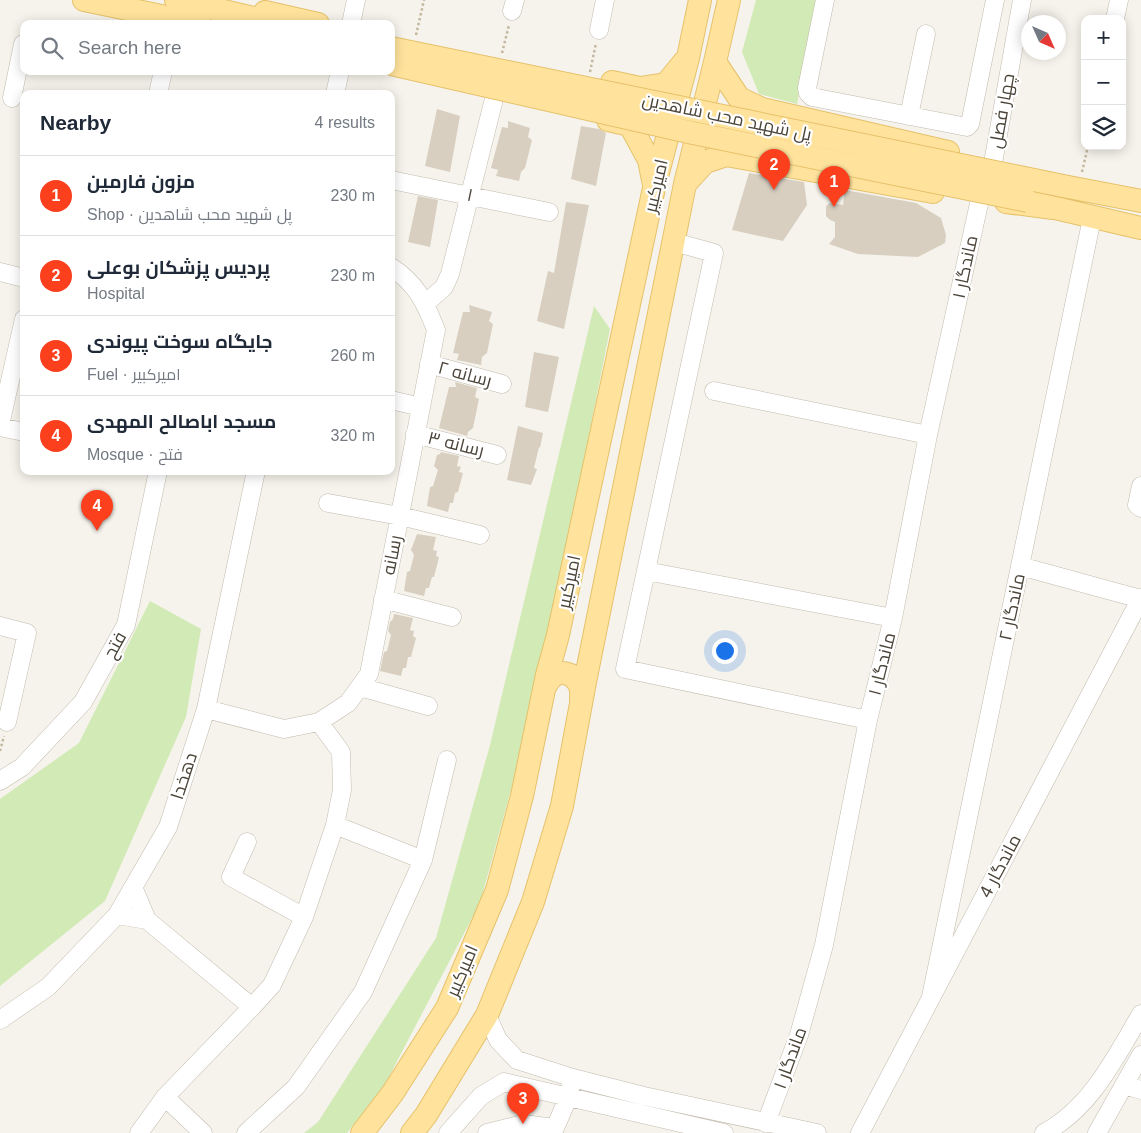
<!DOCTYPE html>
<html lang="en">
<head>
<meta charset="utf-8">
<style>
	body { margin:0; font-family:Helvetica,Cairo,sans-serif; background:#f2f2f3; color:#1f2937 }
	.controls { position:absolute; right:15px; top:15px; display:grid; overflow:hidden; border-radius:10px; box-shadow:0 2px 12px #0003 }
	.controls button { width:45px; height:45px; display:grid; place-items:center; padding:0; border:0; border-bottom:1px solid #e0e1e3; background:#fff; color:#1f2937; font:25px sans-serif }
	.compass { position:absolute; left:1021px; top:15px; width:45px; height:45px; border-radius:50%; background:#fff; box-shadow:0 2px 12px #0003; rotate:135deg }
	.you { position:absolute; left:724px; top:650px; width:18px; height:18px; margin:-12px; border:4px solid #fff; border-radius:50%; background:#1a73e8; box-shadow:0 0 0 8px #1a73e833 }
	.badge { display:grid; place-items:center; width:32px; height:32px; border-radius:50%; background:#fc3f1d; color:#fff; font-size:16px; font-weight:700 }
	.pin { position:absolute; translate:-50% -41px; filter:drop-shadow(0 1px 2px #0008) }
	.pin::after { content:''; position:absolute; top:26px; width:18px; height:15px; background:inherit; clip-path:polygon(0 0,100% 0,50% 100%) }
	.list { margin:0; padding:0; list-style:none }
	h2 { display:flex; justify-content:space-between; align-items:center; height:65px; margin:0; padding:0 20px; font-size:21px }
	h2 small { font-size:16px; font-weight:400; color:#747a83 }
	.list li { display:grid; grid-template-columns:32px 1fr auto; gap:15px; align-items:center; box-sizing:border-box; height:80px; padding:0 20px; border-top:1px solid #e0e1e3 }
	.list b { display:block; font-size:19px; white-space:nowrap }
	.list p { margin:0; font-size:16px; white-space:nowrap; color:#747a83 }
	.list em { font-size:16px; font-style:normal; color:#747a83 }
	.icon { flex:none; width:28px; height:28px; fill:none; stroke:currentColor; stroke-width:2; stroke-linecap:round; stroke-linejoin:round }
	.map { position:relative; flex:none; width:1141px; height:1133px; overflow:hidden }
	.search { position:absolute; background:#fff; box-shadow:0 2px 12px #0003; left:20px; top:20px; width:375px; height:55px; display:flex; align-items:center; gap:12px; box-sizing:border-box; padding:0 18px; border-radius:10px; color:#747a83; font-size:19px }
	.panel { position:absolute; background:#fff; box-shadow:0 2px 12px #0003; left:20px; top:90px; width:375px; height:385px; border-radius:10px }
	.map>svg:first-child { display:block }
</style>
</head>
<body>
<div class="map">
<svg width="1141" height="1133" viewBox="0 0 1141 1133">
	<rect width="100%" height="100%" fill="#f6f3ec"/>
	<path fill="#d2eab5" d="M756 0H817L797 104 759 94 742 52Z
		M594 306 610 329 564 561 526 735 480 903 384 1086 347 1133H304L318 1122 436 938 490 745Z
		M150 601 201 629 186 717 105 901 0 986V799L79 743Z"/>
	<path fill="#d8cfc1" d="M437 109 460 116 450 172 425 166Z
		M508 121 530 128 528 137 532 140 525 168 521 172 519 181 496 176 498 170 491 168 502 127 508 128Z
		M581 126 599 129 606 133 596 186 571 179Z
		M749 173 804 182 807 205 783 241 732 230Z
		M845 190 916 203 941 218 946 235 945 243 918 257 858 254 829 244 835 237V222L830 220 826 216V206L830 203 843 205Z
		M418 196 438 200 430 247 408 242Z
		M566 202 589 205 564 329 537 321 548 271 554 273Z
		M469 305 492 312 489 321 493 324 487 353 482 357 481 365 457 360 459 354 453 353 463 312H470Z
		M534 352 559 357 548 412 525 407Z
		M455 382 477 388 475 397 479 399 473 428 468 432 467 436 439 428 449 387H456Z
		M518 426 543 433 540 448 539 447 534 468 537 469 531 485 507 480Z
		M441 452 459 456 457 466 461 467 459 472 463 473 458 492 455 493 453 503H450L448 512 427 506 430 487 433 486 438 470 434 466 437 455 440 454Z
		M417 534 436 537 433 550 437 551 436 556 439 557 434 577H432L429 588H426L424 596 404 591 407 572 410 571 414 555 411 550Z
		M394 614 413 618 410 630 414 631 413 636 416 638 411 657H408L406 668H403L401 676 380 671 384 652 387 651 391 635 388 631 390 622 393 619Z"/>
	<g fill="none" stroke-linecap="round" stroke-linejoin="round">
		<defs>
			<path id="minor" d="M825 0 807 88 808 93 812 97 967 127 970 124 995 0
				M512 11 515 0
				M1115 19 1119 0
				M351 24 356 0
				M599 30 605 0
				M158 94 163 71
				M335 94 340 71
				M12 98 23 44
				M909 116 926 34
				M993 163 1022 0
				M391 180 549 212
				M674 242 714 253 625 669 868 720
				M0 272 24 278
				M425 304 444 287 450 274 495 95
				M429 364 502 384
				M714 391 928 435
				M391 400 421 407
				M0 425 24 319
				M0 427 24 432
				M415 434 497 455
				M1141 486 1137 505 1141 508
				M328 503 400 516 480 535
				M1020 566 1141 599
				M646 571 893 618
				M383 599 452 617
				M0 626 27 633 7 722
				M360 687 428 706
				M206 709 284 729 319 722 348 703 369 674 436 330C425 302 417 284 391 267
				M0 781 22 767 83 702 126 625 158 471
				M335 825 423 860
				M247 842 231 877 304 917
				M117 915 147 920 133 887
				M147 920 252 1007
				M931 997 1092 218
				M487 1015 498 1040 517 1060 573 1078 644 1096 817 1133
				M0 1020 48 987 117 915 168 827 206 709 256 471
				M1124 1085 1141 1090
				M165 1097 203 1133
				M766 1123 799 1035 824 945 868 720 893 618 928 435 980 199
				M139 1133 165 1097 252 1007 272 985 304 917 335 825 342 790 341 752 319 722
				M246 1133 296 1087 363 992 423 860 447 760
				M448 1133 481 1096 504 1082 724 1133
				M487 1133 523 1124 555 1128 568 1098 570 1089
				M860 1133 1141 598
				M1044 1133C1091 1108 1115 1058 1141 1014
				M1097 1133 1141 1055"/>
			<path id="major" d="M84 0 200 24
				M176 0 280 24
				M265 12 318 24
				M715 62 739 98 762 109 948 152
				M612 82 640 88 666 84 684 62
				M608 120 630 125 649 160 654 185
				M686 183 705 162 726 155 933 192
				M1063 186 1141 201
				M1006 202 1053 208
				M1038 204 1141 228
				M544 689C546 685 548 681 551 678 559 669 574 673 579 684 582 689 581 695 581 700
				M362 1133 392 1094 447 1008 497 890 522 796 547 675 558 635 654 188 688 58 700 0
				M412 1133 426 1115 487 1015 533 902 562 806 585 682 685 184 715 62 729 0"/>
		</defs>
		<use href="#minor" stroke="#c2bbae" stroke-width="19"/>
		<use href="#major" stroke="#e6c16a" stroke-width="24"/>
		<path stroke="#c4b79f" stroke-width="2.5" stroke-dasharray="2.5 2.5" stroke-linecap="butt" d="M416 35 424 0
			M502 53 509 25
			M590 72 596 43
			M1082 172 1088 146
			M0 751 4 736"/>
		<use href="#minor" stroke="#fff" stroke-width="18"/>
		<use href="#major" stroke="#ffe39c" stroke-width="22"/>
		<defs>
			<path id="major-bridge" d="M391 48 1063 186
				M391 64 693 133 1028 201"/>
		</defs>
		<use href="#major-bridge" stroke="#e6c16a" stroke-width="24" stroke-linecap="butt"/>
		<use href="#major-bridge" stroke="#ffe39c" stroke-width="22"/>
	</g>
	<g text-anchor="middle" stroke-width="4.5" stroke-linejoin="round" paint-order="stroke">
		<g font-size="18" fill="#4b4439" stroke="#fff">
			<text transform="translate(1002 111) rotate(-80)" y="6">چهار فصل</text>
			<text transform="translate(727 117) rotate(12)" y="6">پل شهید محب شاهدین</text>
			<text transform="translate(656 186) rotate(-77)" y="6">امیرکبیر</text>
			<text transform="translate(470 195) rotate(12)" y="6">۱</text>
			<text transform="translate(965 267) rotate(-78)" y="6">ماندگار ۱</text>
			<text transform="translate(465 374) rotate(15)" y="6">رسانه ۲</text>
			<text transform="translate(456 444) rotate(14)" y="6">رسانه ۳</text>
			<text transform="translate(392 555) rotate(-79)" y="6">رسانه</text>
			<text transform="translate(569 582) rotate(-78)" y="6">امیرکبیر</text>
			<text transform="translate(1012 607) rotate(-78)" y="6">ماندگار ۲</text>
			<text transform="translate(115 645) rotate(-61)" y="6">فتح</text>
			<text transform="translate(882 664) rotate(-76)" y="6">ماندگار ۱</text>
			<text transform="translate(184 776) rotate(-72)" y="6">دهخدا</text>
			<text transform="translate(1000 866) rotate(-62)" y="6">ماندگار 4</text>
			<text transform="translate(462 971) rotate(-67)" y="6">امیرکبیر</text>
			<text transform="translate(790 1058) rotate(-70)" y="6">ماندگار ۱</text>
		</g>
	</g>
</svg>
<div class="controls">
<button>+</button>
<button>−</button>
<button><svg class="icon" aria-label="layers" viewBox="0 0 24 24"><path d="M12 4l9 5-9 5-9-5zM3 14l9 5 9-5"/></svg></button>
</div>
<svg class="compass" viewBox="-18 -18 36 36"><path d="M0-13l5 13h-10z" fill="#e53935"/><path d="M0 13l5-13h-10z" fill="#747a83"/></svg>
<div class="you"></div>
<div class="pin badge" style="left:834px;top:207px">1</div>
<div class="pin badge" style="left:774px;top:190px">2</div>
<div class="pin badge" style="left:523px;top:1124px">3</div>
<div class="pin badge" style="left:97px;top:531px">4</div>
<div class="search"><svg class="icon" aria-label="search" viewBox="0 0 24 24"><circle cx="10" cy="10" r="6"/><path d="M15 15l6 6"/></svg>Search here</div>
<section class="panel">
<h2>Nearby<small>4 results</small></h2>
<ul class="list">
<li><span class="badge">1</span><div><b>مزون فارمین</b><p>Shop · پل شهید محب شاهدین</p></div><em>230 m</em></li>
<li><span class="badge">2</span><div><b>پردیس پزشکان بوعلی</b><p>Hospital</p></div><em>230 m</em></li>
<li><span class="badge">3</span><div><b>جایگاه سوخت پیوندی</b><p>Fuel · امیرکبیر</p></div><em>260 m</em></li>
<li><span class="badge">4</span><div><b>مسجد اباصالح المهدی</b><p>Mosque · فتح</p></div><em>320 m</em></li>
</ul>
</section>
</div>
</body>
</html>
